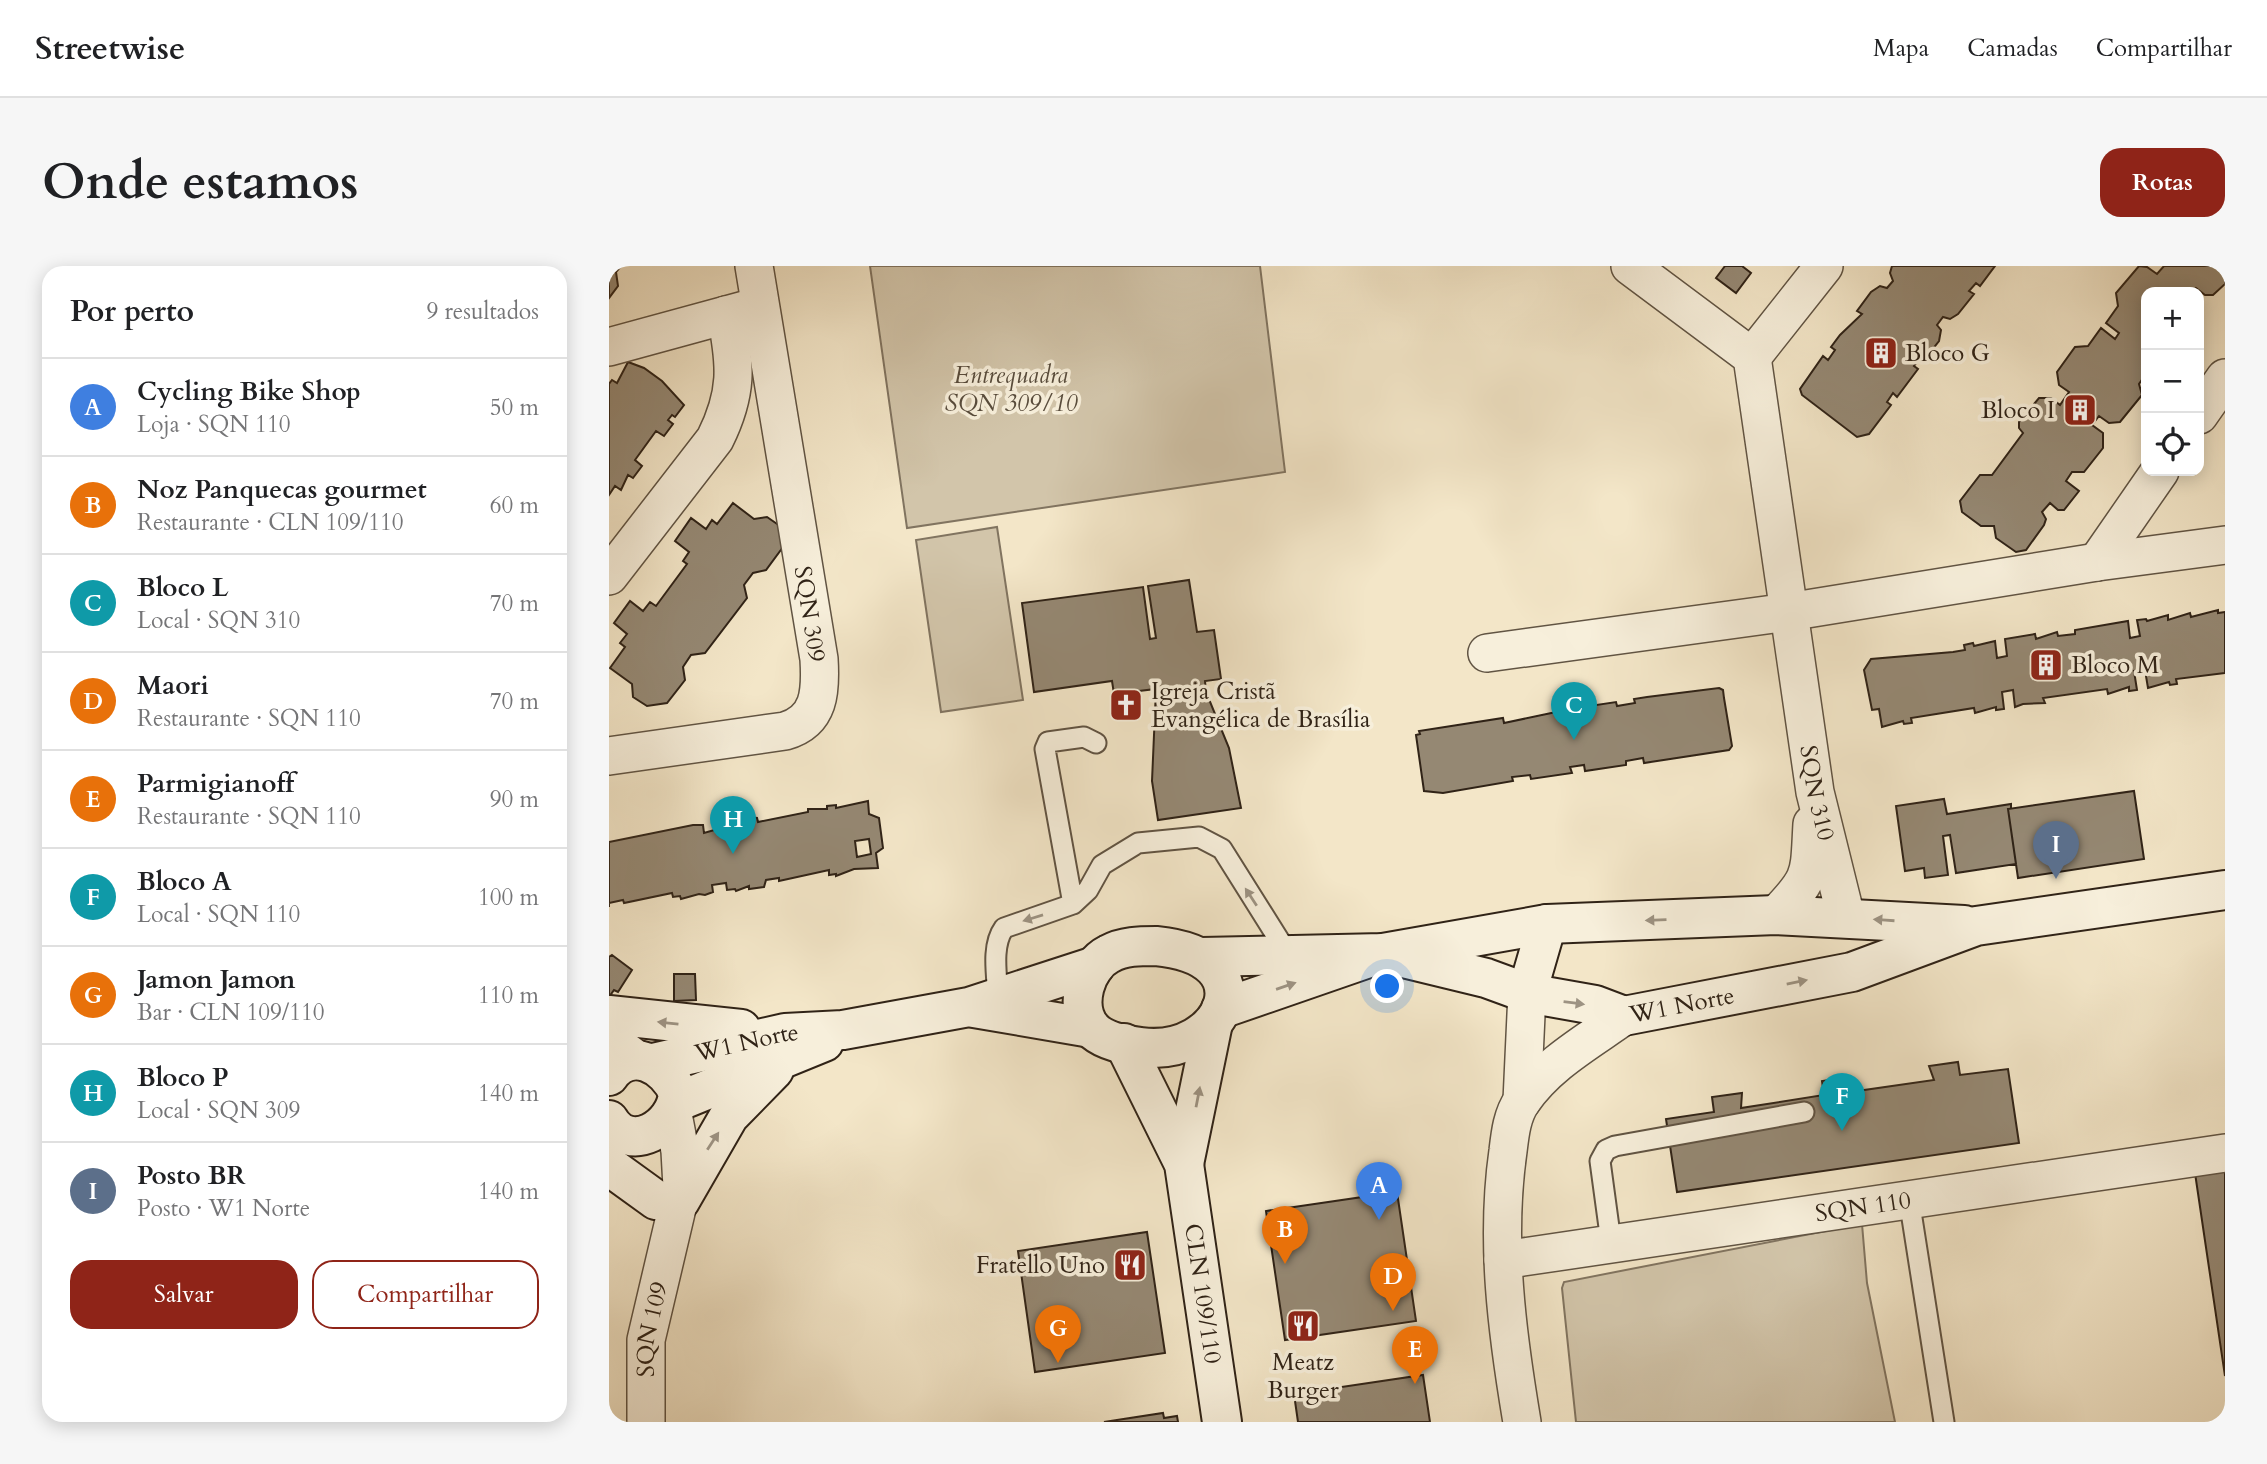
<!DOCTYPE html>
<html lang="pt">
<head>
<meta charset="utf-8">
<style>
	body { margin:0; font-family:Cardo,serif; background:#f6f6f6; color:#202124 }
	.controls { position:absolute; right:21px; top:21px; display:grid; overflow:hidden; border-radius:14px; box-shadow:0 4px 18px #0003 }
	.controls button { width:63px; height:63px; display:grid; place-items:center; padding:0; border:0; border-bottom:2px solid #e0e0e0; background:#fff; color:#202124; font:35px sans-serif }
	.you { position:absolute; left:779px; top:721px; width:24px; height:24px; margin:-18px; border:5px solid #fff; border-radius:50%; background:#1a73e8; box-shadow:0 0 0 10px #1a73e833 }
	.badge { display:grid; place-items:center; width:46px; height:46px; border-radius:50%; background:#8f2418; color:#fff; font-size:23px; font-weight:700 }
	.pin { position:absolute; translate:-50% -58px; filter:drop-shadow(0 2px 4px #0008) }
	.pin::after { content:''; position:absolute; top:37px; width:24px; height:21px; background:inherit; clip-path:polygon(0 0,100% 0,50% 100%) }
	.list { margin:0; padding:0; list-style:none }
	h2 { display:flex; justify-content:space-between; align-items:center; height:91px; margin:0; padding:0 28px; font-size:30px }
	h2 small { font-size:23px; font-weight:400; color:#757577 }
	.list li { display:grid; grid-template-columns:46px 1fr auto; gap:21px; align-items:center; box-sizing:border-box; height:98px; padding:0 28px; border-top:2px solid #e0e0e0 }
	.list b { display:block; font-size:26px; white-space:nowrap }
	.list p { margin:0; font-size:23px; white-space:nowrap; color:#757577 }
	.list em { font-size:23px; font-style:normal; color:#757577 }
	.actions { display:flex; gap:14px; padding:21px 28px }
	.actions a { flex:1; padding:16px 0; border:2px solid #8f2418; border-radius:21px; text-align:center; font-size:24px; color:#8f2418 }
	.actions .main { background:#8f2418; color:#fff }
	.icon { flex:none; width:38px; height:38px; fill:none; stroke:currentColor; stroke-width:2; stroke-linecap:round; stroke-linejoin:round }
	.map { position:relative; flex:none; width:1616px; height:1156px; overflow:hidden; border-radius:21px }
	header { display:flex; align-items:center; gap:42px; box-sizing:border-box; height:98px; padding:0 35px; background:#fff; border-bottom:2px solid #e0e0e0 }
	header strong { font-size:33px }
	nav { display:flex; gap:38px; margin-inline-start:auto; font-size:24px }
	.intro { display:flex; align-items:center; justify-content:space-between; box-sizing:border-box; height:168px; padding:0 42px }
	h1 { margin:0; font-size:49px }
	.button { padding:18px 32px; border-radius:21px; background:#8f2418; color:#fff; font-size:24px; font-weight:700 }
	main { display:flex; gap:42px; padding:0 42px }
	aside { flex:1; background:#fff; border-radius:21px; box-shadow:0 4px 18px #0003 }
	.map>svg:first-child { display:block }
</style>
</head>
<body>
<header>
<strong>Streetwise</strong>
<nav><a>Mapa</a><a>Camadas</a><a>Compartilhar</a></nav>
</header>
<div class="intro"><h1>Onde estamos</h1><a class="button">Rotas</a></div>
<main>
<aside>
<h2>Por perto<small>9 resultados</small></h2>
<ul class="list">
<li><span class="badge" style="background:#3f7fe0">A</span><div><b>Cycling Bike Shop</b><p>Loja · SQN 110</p></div><em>50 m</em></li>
<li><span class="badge" style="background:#e8710a">B</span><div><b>Noz Panquecas gourmet</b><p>Restaurante · CLN 109/110</p></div><em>60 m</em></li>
<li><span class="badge" style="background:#0f9aa8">C</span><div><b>Bloco L</b><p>Local · SQN 310</p></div><em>70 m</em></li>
<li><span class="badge" style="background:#e8710a">D</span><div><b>Maori</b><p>Restaurante · SQN 110</p></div><em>70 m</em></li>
<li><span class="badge" style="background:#e8710a">E</span><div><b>Parmigianoff</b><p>Restaurante · SQN 110</p></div><em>90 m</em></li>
<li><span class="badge" style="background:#0f9aa8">F</span><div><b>Bloco A</b><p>Local · SQN 110</p></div><em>100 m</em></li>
<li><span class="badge" style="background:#e8710a">G</span><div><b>Jamon Jamon</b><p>Bar · CLN 109/110</p></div><em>110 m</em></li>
<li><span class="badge" style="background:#0f9aa8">H</span><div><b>Bloco P</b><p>Local · SQN 309</p></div><em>140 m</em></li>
<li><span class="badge" style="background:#5c6f8a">I</span><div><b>Posto BR</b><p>Posto · W1 Norte</p></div><em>140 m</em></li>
</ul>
<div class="actions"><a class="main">Salvar</a><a>Compartilhar</a></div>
</aside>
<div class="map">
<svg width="1616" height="1156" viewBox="0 0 1616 1156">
	<rect width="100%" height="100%" fill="#f3e6c8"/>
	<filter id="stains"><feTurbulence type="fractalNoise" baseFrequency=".00286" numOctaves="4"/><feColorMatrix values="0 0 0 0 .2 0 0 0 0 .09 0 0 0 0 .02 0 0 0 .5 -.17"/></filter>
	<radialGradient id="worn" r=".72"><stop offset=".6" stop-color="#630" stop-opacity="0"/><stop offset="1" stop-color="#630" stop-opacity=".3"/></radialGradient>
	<path fill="#d2c5aa" stroke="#817460" stroke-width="2" d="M261 0H651L676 206 298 262Z
		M388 261 414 434 332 446 307 274Z
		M1253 958 1258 1017 1286 1156H967L953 1022 955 1016Z"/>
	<path fill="#958873" stroke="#302317" stroke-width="2" fill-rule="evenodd" d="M0 0H12L7 6 9 20 0 32Z
		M1116 0H1133L1142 7 1127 27 1107 12Z
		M1283 0H1386L1371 20 1367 17 1360 25 1365 28 1349 48 1341 53 1334 51 1328 59 1332 64 1330 75 1315 94 1311 92 1305 100 1309 103 1288 131 1284 127 1278 136 1282 139 1260 168 1248 171 1193 129 1191 123 1214 90 1219 94 1226 84 1222 81 1231 69 1253 48 1248 45 1262 26 1271 20 1278 22 1284 15 1281 7Z
		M1530 0 1538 1 1548 8 1555 0H1616V18L1604 29H1596L1587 22 1583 26H1537V108L1530 118 1533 129 1511 156 1500 157 1490 150 1483 159 1494 167V182L1475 206H1463L1457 215 1470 225 1455 244H1449L1441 237 1433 246 1437 253 1435 259 1417 284 1407 286 1387 272 1385 260H1372L1353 246 1351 235 1371 209H1383L1414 167 1410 162V156L1430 132H1442L1451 139 1460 126 1450 119 1448 106 1466 81 1479 80 1492 62 1506 73 1510 67 1497 57 1509 40 1507 27Z
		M19 96 35 102 53 115 75 139 66 151 63 149 59 154 64 158 55 170 47 165 26 194 33 200 24 212 19 209 12 224 6 220 0 229V118L3 114 8 117Z
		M124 237 145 253 158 251 171 260 174 281 157 304 144 307 135 319 138 332 96 387 82 389 74 401 76 414 58 437 38 440 24 431 23 418 1 402 16 381 11 377 18 368 5 357 21 335 34 345 41 336 47 340 78 298 74 295 80 286 66 275 82 252 97 263 103 254 108 258Z
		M580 314 588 366 605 364 612 413 596 415 597 426 620 482 632 542 549 554 543 515 547 423 505 428 503 415 425 426 413 337 534 321 541 373 547 372 539 320Z
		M1609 344V347L1616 346V407L1567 413 1568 418 1561 419 1560 416 1539 422 1536 404 1525 405 1528 424 1520 425V421L1499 428 1498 423 1434 432 1436 437 1414 438 1406 441 1404 424 1393 426 1395 443 1387 444V441L1366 447 1365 442 1302 452 1303 457 1295 458 1294 455 1273 461 1270 443 1263 444 1255 404 1262 393 1344 386 1356 384 1355 379 1364 377 1365 380 1386 375 1388 392 1398 390 1396 373 1426 368 1427 373 1448 366 1449 370 1466 368V364L1519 355 1521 372 1531 370 1528 354 1537 353 1538 355 1559 349V354L1581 347 1582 351Z
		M1110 422 1114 424 1115 432 1123 480 1120 484 1035 497 1034 492 1017 495V499L976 505 975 499 961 501 963 507 922 513 921 509 903 511 904 515 834 527 815 525 807 469 811 468 810 465 894 452 895 457 952 445 953 450 968 448 967 442 1007 436 1008 440 1026 437 1025 433 1038 431Z
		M1525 525 1535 593 1409 612 1399 543Z
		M1335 533 1338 548 1402 538V543H1399L1407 598 1347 607 1341 569 1334 570 1339 609 1316 612 1315 602 1296 605 1287 540Z
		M259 535 260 548 270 552 274 582 267 587 269 602 245 603 227 610V608L220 609V604L170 615V612L157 614 155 621 140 623V620L127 625 126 623 118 624 117 617 103 619 104 626 96 629 90 628 72 633 71 630 64 631 63 627 15 637 14 634 0 637V641V576L84 559H94L95 567 109 563V557L117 554 141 551 148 552 149 556 199 546V543H218V540L227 539V542ZM260 573 262 588 248 591 246 575Z
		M3 689 23 704 9 726 5 724 0 731V691Z
		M65 708H86L87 734 65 735Z
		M1349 796 1351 809 1399 803 1410 877 1068 926 1057 853 1105 846 1103 831 1133 827 1132 842 1215 829 1213 815 1242 811 1241 826 1325 814 1320 800Z
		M1616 903V1110L1586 907Z
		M788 926 807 1055 676 1074 657 945Z
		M538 966 556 1087 426 1106 409 985Z
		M814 1109 821 1156H689L685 1128Z
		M554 1147 555 1152 568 1150 569 1156H495Z"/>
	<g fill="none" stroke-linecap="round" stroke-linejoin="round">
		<defs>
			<path id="lane" d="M464 638 436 483 439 476 475 471 487 477
				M389 731C388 710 382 680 395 662L464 638 479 624 493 599 529 577 590 571 613 583 679 688
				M1300 933 1335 1156
				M1002 976 991 895 997 884 1006 880 1195 846"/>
			<g id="street">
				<path id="s1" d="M1021 0 1143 91 1206 526 1237 651"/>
				<path d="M0 81 139 43"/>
				<path d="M1143 91 1215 0"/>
				<path d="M1590 149 1616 112"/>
				<path d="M1488 296 1551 205"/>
				<path d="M0 310 106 173C129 127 127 99 117 49"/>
				<path d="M878 387 1179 346 1488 296 1616 279"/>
				<path d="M0 490 176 465C211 455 212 425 210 393L145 0"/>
				<path d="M1167 649C1204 611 1200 609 1203 558"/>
				<path d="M0 773 28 794"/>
				<path d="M913 835 918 727"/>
				<path id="s2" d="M894 994 1616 887"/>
				<path id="s3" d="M37 1156V1074L73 921 71 885 64 848"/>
				<path d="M913 1156C898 1067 886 976 899 885 901 868 903 849 913 835 938 798 980 775 1015 750"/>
			</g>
			<g id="secondary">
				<path d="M547 680C662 691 615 792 532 781 516 779 494 775 483 763 464 741 476 700 500 688 514 680 531 680 547 680Z"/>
				<path d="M593 691 774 687 938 658 1167 649 1355 659"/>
				<path d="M918 727 938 658"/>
				<path d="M365 742 482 762"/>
				<path id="s4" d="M612 743 774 687 877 712 918 727 986 739 1015 750 1243 706 1367 660 1616 624"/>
				<path d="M0 749 132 763"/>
				<path id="s5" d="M515 777 575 898 613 1156"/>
				<path id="s6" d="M44 797 176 767 234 764 360 741 486 700"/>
				<path d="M0 810C21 779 58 799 69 827 67 862 20 889 0 854"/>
				<path d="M68 836 215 776"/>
				<path d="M575 898 604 757"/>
				<path d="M0 900 47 934"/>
				<path d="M71 935 120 850 165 804"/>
			</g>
		</defs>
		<use href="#lane" stroke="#615443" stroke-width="23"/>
		<use href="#street" stroke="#615443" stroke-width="40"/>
		<use href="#secondary" stroke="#302317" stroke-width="42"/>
		<use href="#lane" stroke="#f7efdb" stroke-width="19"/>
		<use href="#street" stroke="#f7efdb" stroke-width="37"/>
		<use href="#secondary" stroke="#f7efdb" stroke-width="38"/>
	</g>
	<defs><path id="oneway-solid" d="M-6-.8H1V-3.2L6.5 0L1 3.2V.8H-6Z" transform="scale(1.75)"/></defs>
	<g fill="#9d9383">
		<use href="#oneway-solid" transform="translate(642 631) rotate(-123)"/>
		<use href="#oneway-solid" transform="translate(424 652) rotate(163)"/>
		<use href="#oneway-solid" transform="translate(1047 654) rotate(178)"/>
		<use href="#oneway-solid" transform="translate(1275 654) rotate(-176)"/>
		<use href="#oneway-solid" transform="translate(1188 716) rotate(-11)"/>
		<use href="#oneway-solid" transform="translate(677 720) rotate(-19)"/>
		<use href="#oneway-solid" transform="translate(965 737) rotate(7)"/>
		<use href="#oneway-solid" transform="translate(59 757) rotate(-174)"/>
		<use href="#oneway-solid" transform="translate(589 831) rotate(-79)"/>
		<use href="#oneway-solid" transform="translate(104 875) rotate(-57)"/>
	</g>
	<defs>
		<symbol id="building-square" viewBox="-11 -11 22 22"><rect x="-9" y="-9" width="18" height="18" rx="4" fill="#8f2418" stroke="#f7efdb"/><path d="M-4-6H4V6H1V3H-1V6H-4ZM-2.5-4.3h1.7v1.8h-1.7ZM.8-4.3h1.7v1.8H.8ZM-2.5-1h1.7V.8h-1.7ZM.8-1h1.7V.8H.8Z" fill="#fff"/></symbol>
		<symbol id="church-square" viewBox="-11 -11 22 22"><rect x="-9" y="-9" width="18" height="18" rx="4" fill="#8f2418" stroke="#f7efdb"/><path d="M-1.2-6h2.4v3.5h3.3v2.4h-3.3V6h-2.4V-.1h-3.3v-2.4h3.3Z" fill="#fff"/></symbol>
		<symbol id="restaurant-square" viewBox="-11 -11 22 22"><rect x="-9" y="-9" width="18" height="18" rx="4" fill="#8f2418" stroke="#f7efdb"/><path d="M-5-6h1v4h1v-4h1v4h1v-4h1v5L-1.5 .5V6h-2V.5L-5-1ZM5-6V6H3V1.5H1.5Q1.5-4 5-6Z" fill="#fff"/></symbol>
	</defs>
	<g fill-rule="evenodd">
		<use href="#building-square" x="1253" y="68" width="38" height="38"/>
		<use href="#building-square" x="1452" y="125" width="38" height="38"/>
		<use href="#building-square" x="1418" y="380" width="38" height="38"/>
		<use href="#church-square" x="498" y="420" width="38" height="38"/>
		<use href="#restaurant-square" x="502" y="980" width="38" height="38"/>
		<use href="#restaurant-square" x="675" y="1041" width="38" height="38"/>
	</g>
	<g text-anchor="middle" stroke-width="7" stroke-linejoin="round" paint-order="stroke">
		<g font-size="24" fill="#302317" stroke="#f7efdb" text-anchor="start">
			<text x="1296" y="95">Bloco G</text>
			<text x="1446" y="152" text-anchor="end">Bloco I</text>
			<text x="1462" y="407">Bloco M</text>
			<text x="542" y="433">Igreja Cristã<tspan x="542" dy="28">Evangélica de Brasília</tspan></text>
			<text x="496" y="1007" text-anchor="end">Fratello Uno</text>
			<text x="694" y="1104" text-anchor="middle">Meatz<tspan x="694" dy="28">Burger</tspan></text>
		</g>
		<g font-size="24" font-style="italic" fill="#584c3c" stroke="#f7efdb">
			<text x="402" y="117">Entrequadra<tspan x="402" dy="28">SQN 309/10</tspan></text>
		</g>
		<g font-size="24" fill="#302317" stroke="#f7efdb">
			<text transform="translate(201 348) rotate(81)" y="8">SQN 309</text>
			<text dy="8" stroke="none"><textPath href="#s1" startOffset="593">SQN 310</textPath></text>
			<text dy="8" stroke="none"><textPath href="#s4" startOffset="480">W1 Norte</textPath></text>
			<text dy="8" stroke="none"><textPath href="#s6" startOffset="96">W1 Norte</textPath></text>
			<text dy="8" stroke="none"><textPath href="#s2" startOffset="364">SQN 110</textPath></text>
			<text dy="8" stroke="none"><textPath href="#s5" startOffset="266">CLN 109/110</textPath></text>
			<text dy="8" stroke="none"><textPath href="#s3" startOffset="93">SQN 109</textPath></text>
		</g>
	</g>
	<rect width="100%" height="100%" filter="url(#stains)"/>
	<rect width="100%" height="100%" fill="url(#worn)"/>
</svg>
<div class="controls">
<button>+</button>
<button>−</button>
<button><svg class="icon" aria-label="locate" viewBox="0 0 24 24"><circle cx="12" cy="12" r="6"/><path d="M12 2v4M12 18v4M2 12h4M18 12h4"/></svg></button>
</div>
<div class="you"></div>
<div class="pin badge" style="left:770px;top:954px;background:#3f7fe0">A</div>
<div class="pin badge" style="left:676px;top:998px;background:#e8710a">B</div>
<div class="pin badge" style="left:965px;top:474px;background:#0f9aa8">C</div>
<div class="pin badge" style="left:784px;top:1045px;background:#e8710a">D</div>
<div class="pin badge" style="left:806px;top:1118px;background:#e8710a">E</div>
<div class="pin badge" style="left:1233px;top:865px;background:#0f9aa8">F</div>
<div class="pin badge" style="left:449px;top:1097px;background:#e8710a">G</div>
<div class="pin badge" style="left:124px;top:588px;background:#0f9aa8">H</div>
<div class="pin badge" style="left:1447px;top:613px;background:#5c6f8a">I</div>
</div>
</main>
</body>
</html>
